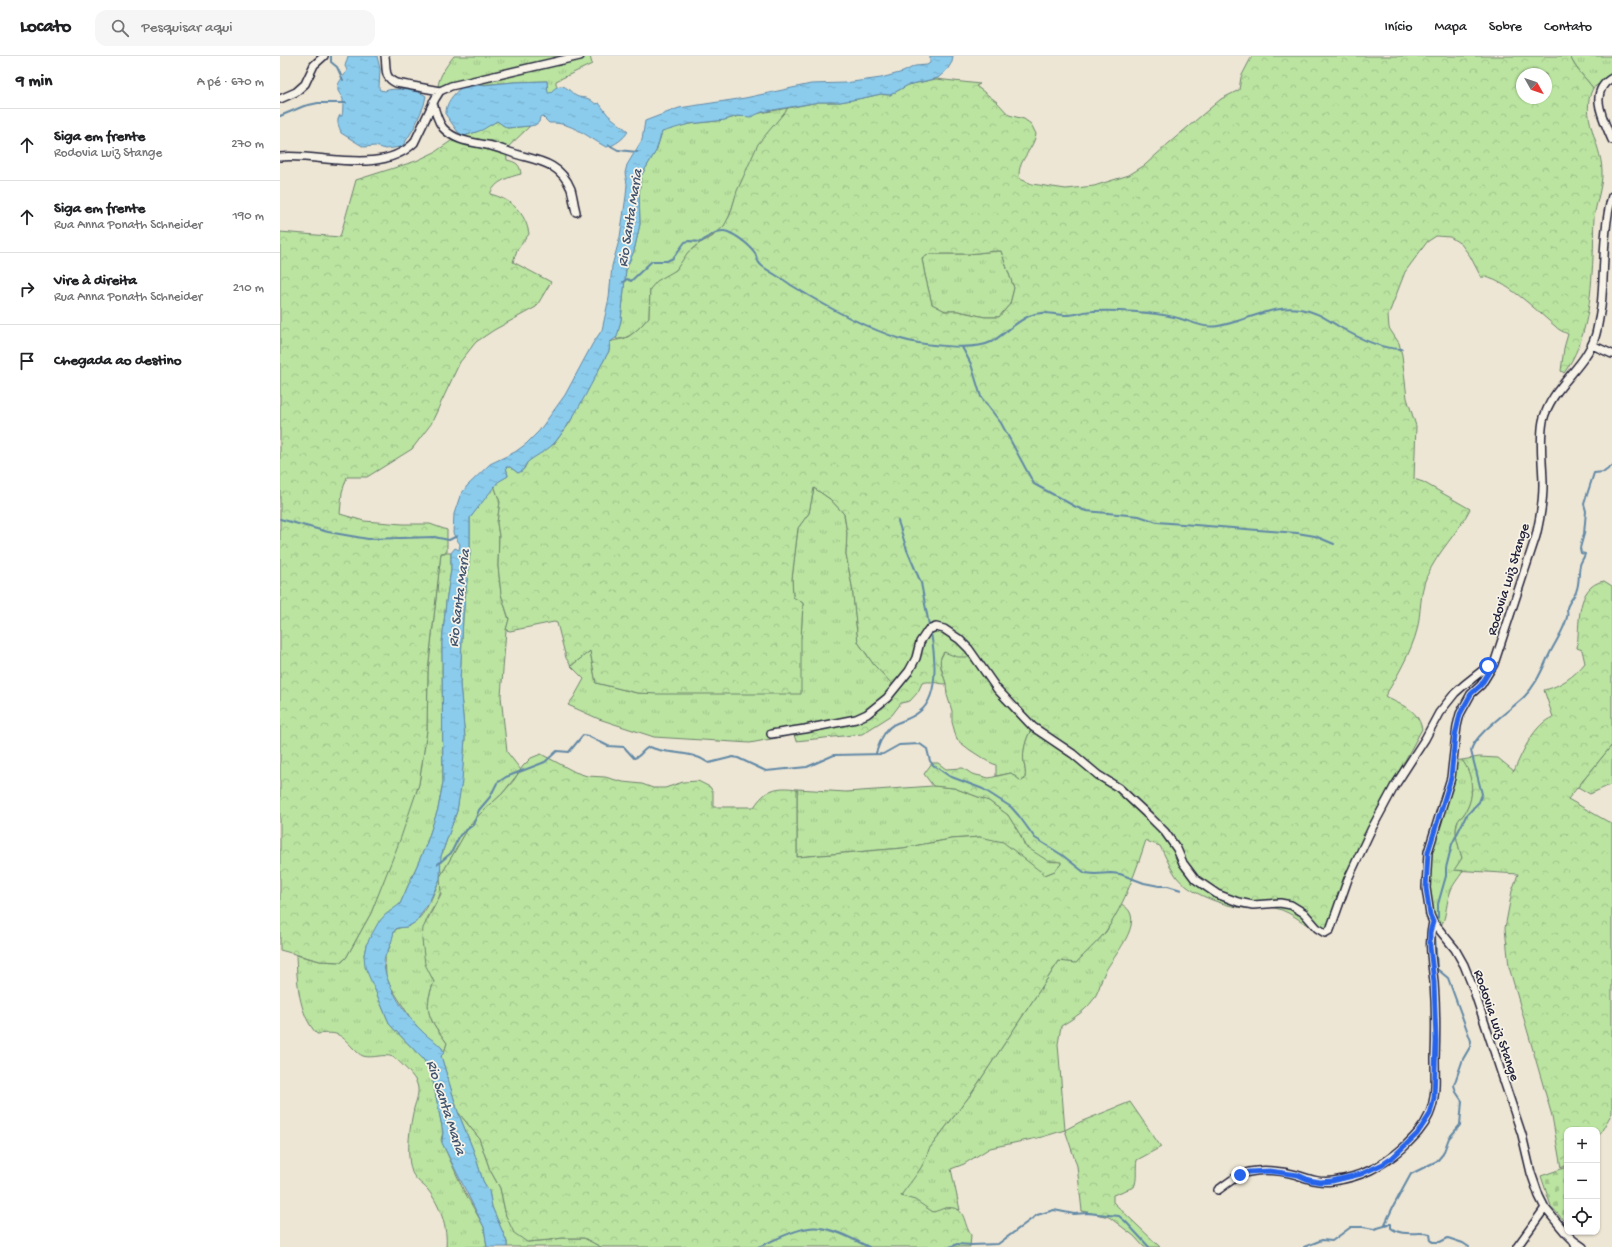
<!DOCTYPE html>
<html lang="pt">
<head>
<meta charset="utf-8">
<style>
	body { margin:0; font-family:"Gochi Hand",sans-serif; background:#f6f6f6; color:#202124 }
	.controls { position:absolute; right:12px; bottom:12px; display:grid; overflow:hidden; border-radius:8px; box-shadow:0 1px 3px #0004 }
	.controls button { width:36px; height:36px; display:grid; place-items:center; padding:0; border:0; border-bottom:1px solid #e0e0e0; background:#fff; color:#202124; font:20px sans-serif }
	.compass { position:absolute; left:1236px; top:12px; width:36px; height:36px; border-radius:50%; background:#fff; box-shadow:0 1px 3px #0004; rotate:130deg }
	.stop { position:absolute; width:12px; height:12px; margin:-9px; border:3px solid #2563eb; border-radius:50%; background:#fff }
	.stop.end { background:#2563eb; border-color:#fff; box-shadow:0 1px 4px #0008 }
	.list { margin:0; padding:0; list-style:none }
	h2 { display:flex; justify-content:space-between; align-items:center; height:52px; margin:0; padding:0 16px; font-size:17px }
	h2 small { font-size:13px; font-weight:400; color:#757577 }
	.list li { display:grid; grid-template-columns:26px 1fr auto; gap:12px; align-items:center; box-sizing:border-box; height:72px; padding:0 16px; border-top:1px solid #e0e0e0 }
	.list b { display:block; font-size:15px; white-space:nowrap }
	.list p { margin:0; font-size:13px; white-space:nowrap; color:#757577 }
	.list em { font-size:13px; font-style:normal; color:#757577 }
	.icon { flex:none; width:22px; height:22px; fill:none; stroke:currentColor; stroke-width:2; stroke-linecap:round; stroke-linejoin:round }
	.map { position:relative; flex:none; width:1332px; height:1191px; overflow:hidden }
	header { display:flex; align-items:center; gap:24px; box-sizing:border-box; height:56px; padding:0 20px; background:#fff; border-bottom:1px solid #e0e0e0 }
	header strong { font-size:19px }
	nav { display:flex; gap:22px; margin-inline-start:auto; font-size:14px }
	.search { width:280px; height:36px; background:#f6f6f6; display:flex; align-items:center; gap:10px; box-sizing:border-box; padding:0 14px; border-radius:12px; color:#757577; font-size:15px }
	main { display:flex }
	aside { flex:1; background:#fff }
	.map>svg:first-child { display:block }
</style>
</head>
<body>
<header>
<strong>Locato</strong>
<div class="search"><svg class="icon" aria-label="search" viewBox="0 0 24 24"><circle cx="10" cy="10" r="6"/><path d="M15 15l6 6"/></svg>Pesquisar aqui</div>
<nav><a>Início</a><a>Mapa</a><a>Sobre</a><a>Contato</a></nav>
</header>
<main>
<aside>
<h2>9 min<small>A pé · 670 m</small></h2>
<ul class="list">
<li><svg class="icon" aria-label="ahead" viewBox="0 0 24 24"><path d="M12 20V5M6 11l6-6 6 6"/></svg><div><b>Siga em frente</b><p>Rodovia Luiz Stange</p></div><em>270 m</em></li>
<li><svg class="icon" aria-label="ahead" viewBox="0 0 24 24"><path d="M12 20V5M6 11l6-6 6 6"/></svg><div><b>Siga em frente</b><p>Rua Anna Ponath Schneider</p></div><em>190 m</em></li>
<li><svg class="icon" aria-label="right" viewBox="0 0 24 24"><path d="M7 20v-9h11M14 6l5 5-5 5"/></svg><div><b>Vire à direita</b><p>Rua Anna Ponath Schneider</p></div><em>210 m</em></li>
<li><svg class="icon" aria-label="arrive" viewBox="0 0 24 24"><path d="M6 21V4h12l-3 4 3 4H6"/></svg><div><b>Chegada ao destino</b></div></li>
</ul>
</aside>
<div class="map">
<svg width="1332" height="1191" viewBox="0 0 1332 1191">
	<defs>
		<pattern id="grass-tufts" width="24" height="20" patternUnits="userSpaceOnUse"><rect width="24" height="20" fill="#bae4a0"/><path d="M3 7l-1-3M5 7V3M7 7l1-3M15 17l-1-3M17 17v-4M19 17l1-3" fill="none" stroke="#a0c38b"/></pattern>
		<pattern id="forest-crowns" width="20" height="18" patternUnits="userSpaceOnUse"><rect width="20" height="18" fill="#bae4a0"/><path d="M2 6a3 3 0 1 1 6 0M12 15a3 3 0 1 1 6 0" fill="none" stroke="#a0c38b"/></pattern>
		<pattern id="cemetery-stones" width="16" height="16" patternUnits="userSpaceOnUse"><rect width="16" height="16" fill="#bae4a0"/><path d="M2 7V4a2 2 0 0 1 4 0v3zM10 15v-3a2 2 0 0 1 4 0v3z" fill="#a0c38b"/></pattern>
		<pattern id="water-ripples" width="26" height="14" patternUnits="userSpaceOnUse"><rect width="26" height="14" fill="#8bcced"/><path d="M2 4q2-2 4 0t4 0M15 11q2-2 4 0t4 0" fill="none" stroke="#78afcc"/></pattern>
	</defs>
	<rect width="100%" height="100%" fill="#eee6d4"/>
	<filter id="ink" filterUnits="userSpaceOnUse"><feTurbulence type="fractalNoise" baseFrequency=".025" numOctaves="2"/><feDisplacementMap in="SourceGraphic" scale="8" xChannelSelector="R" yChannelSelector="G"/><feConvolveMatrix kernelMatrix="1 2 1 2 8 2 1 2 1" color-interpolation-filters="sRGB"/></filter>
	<g filter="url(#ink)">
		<path fill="url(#grass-tufts)" stroke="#6e836e" d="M174 0H310L312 8 276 25V28L278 31 269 38 267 36V25L234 26 186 30 158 37C156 24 166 10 174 0Z
			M1290 0H1332V21L1328 22 1313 32C1305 21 1295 13 1290 0Z
			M508 52C491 74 472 104 460 129 454 142 452 157 445 169 437 180 427 181 418 188 407 196 405 205 397 213 389 221 378 225 370 233L369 261C361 270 350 284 336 283L341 264 346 213 354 195 360 168 359 138 361 120 376 95 382 76C401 66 423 68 443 64 450 63 456 60 464 60Z
			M715 195H721L734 232 730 248 719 261H705L678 255H665L652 248 645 219 642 203 649 198H689Z
			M214 429 220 446 217 467 219 480 218 510 221 538 229 564 226 574 221 640 227 696 241 714 222 738 202 756 190 769 160 821V803L177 755 182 720 185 682 180 628 183 560 190 497V462Z
			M534 432 550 443 564 458 567 477 566 498 572 530 578 586 594 609 615 630 587 658 571 668 470 687 374 681 319 663 288 649 294 641 304 623 291 610 310 595 316 627 357 637H414L521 582 523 547 513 542 512 523 518 472 529 457Z
			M161 497H171V514L166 546 162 587 163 726 158 753 146 789 120 848 114 854 86 889 84 899 98 941 110 969 143 1003 149 1012 153 1025 163 1076 161 1084 183 1133 204 1171 207 1191H166C168 1172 160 1149 148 1134 142 1127 133 1123 131 1113 126 1095 130 1070 134 1052 136 1045 140 1036 137 1028 136 1022 119 1004 113 1001 103 997 93 1003 83 1000 80 999 76 995 73 992 59 977 58 976 37 978 18 958 17 924 16 899L40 905 62 906 66 902 91 857 139 728 147 674 148 615Z
			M664 596 697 601 751 674C746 682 742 697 744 707 745 713 746 716 745 723L741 725 731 717 716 720V709L707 705 690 694 677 684 672 666V655L667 639 666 628 661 611 660 604Z
			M1332 689V728L1310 738 1298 731Z
			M1182 704C1194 718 1195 739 1186 755 1184 759 1178 763 1177 768 1174 778 1179 791 1182 802L1175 814 1183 815C1179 822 1172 829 1170 837 1165 851 1167 865 1157 876L1148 862 1146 851 1147 806 1160 758 1171 705Z
			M653 730 674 732 709 745 728 759 741 780 745 790 781 806V808L775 815 765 819 700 781 671 783 623 792 517 801V733L566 736Z
			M160 823C165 839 153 849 147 863 138 885 145 906 154 926 142 955 150 964 167 987L164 997 162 992 148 981 133 966 111 931 106 920 105 900 109 893 114 875C119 870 126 872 131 869 146 860 153 839 160 823Z
			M841 848C869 862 834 899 825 916 821 923 820 932 816 939 809 953 794 962 781 970L778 988 785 1074 762 1081 710 1092 684 1108 671 1113 680 1154C668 1150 664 1155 653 1156L621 1140C627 1123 644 1114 649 1093L691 1038 779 905 797 906 826 876Z
			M178 1056 199 1082 210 1114 220 1132 226 1160 248 1186 270 1184 282 1182H304L321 1191H227V1186L212 1151 209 1135 203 1125 194 1096Z"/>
		<path fill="url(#forest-crowns)" stroke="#6e836e" fill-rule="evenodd" d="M972 0H1290C1295 13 1305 21 1313 32 1299 59 1321 87 1322 114 1323 130 1316 146 1314 162 1313 175 1314 188 1313 201 1311 241 1308 284 1284 317L1281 315 1284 292 1288 278C1284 276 1278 274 1275 270 1259 257 1222 220 1201 221L1190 200 1181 188 1170 181 1156 180 1147 186 1125 216 1108 260 1109 272 1119 287 1122 299 1127 342 1136 370 1134 423 1143 426 1190 453C1178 477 1158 495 1147 520 1140 534 1141 558 1137 574 1132 594 1116 623 1105 640 1122 651 1137 651 1142 673L1088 773 1051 866 1044 877C1026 872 1014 856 995 852 985 850 974 853 964 852 944 850 909 838 896 820 890 811 885 800 880 790L869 786 866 784C856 815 845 847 826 875 818 886 806 896 796 907L779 905 691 1038 649 1093C645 1110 632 1124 622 1138L621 1140 635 1144 653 1156C658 1155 661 1153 665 1152 687 1149 682 1166 691 1179L690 1191H321L304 1182H282L270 1184 247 1186 234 1177 226 1160 220 1132 210 1114 199 1082 178 1056 161 1000 164 997 167 987C150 963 142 956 154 926L145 908 142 884 143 872 161 838 160 821 190 769 202 756 222 738 234 724 243 710 251 702 261 698 295 716 307 720 325 721 343 726 362 728 373 732H385L403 726 418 725 430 731 433 736V751H474C486 733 496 730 517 733V801L623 792 671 783 700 781 723 786 765 819 775 815 781 808V806L768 805 745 790 741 780 728 759 709 745 674 732 653 730 644 718 652 707H658L666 713 683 712 692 718 709 722 731 717 741 725 745 723C746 716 745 713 744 707 742 697 746 682 751 674L696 601H677L664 596C656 605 663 617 666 628 657 628 651 624 642 627L638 636 630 645 621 647 612 659 582 678 516 685 514 679 571 668 587 658 614 630 594 609 578 586 572 530 566 498 567 477 564 458 550 443 534 432 529 457 518 472 512 523 513 541 523 547 521 582V638H377L357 637 316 627 310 595 291 610 286 602 277 567 274 566 230 575 226 574 229 563 221 538 218 510 219 480 217 467 220 446 214 429 220 424 228 420 226 411H230L238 417 244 413 248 405 274 388 289 368 329 295 330 286C335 284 337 284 342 283 351 282 364 267 369 261L370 233 377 225 396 214 408 196 420 187 432 181 444 170 450 159 457 135 478 88 508 52 539 46H560L583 42 601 38 610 39 628 29 656 23 700 28 696 30 717 46 729 59 744 63 751 68 756 78C753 95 735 107 740 123L752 128 786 133 814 130 849 119 865 109 889 87 941 43 959 34 961 21ZM1242 18H1266V42H1242ZM715 195H721L734 232 730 248 719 261H705L678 255H665L652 248 645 219 642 203 649 198H689Z
			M217 65 227 72 250 70 226 93 227 104C236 106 240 108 241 118 229 121 215 125 210 138 231 143 246 157 249 178L237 194 233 206 271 226 256 251 214 274 196 286 180 306 151 368 132 393 87 421H67L62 436 60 458 84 465 123 468H150L167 474V496L161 497 148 615 147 674 139 728 120 784 91 857 66 902 62 906 40 905 0 894V176L60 181 76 124 136 105 155 96 181 78 184 80 196 76Z
			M1324 525 1332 530V689L1288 743 1332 768V1057L1317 1083V1074H1287V1109L1281 1112 1272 1060 1229 911 1225 872 1232 835 1238 818 1174 814 1182 802C1179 791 1174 778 1177 768 1178 763 1184 759 1186 755 1195 739 1193 718 1182 704L1199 701 1218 702 1234 715C1242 697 1254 668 1273 661L1264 634C1279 631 1295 620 1305 607L1302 594 1297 592C1300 569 1295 530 1324 525Z
			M850 1046 881 1091 857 1104C855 1113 858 1123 854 1131L833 1139V1146L880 1191H864L854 1180 829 1161 802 1155 797 1110 785 1074 800 1066Z"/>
		<path fill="url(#cemetery-stones)" stroke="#6e836e" d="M1287 1111V1164L1284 1165 1271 1150 1261 1120Z"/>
		<path fill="url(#water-ripples)" stroke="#6188a6" d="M68 0H97L100 13 99 32 100 34 105 35C113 31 139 34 146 40L144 49 134 72 124 88 121 91 106 93 95 90 84 91 61 77C60 71 55 66 60 59L62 60C63 57 63 45 63 43 61 39 57 36 58 31 58 25 65 20 67 14L65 10Z
			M650 0H673L672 6 667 14 658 22 628 29 610 39 601 38 583 42 560 46H539L482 56 471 61 457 60 445 64 409 68 382 76 376 95 361 120 359 138 360 168 354 195 346 213 341 264 337 281 330 286 329 295C312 325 298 358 276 385 269 394 258 398 249 405 245 407 245 412 242 415L238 417 230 411H226L228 420 218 426 190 462V497L183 560 180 628 185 682 182 725 177 755 161 800 160 823 150 844 136 866 127 871 117 872 114 875C113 880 112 885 110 890 108 895 105 898 104 904 102 926 129 964 145 978 151 984 162 988 164 997L161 1000 178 1056 194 1096 203 1125 209 1135 212 1151 227 1186V1191H207L204 1171 162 1087 163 1076 153 1025 149 1012 143 1003 110 969 85 911 84 899 86 889 98 867 105 859 120 848 146 789 158 753 163 726 162 587 166 546 171 514V497L175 492 179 494 180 488 175 481 173 477 174 458 180 440 187 430 210 408 235 396 246 388 259 375 285 339 313 287 322 274 329 242 332 210 340 181 346 140 347 128 345 117 347 109 362 84 365 65 399 52 465 42 531 28 565 27 601 22 623 16 635 10 647 9 650 7Z
			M267 25 268 37H270C282 23 287 33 296 40 299 42 305 41 309 43 311 44 314 47 316 48L319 47 328 59 348 75C346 81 333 91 326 91 306 80 292 66 269 67L262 60 260 61 259 66 255 69 250 70 227 72 217 65 202 74 184 80 178 76 166 59C165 48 173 38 182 31L234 26Z"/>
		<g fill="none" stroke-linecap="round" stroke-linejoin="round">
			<path stroke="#6188a6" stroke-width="2" d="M51 0V6L57 11 63 24
				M0 60 24 50 38 47H66
				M329 89 338 94 357 96
				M343 226 347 223 351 225 372 205H387L393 202 405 186 409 185 421 186C428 181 438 172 448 176 456 179 470 189 475 197 477 202 477 206 482 210 491 217 502 222 511 229 545 250 582 271 621 283 640 289 694 295 711 286 724 279 734 267 749 260 764 254 773 259 787 259 796 259 804 255 813 255 837 254 870 256 894 261 908 264 923 273 938 270 965 266 992 248 1020 253 1035 255 1045 262 1058 270 1076 281 1101 293 1122 293
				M682 291 691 308 701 341 721 367 754 428 796 451 806 455 859 460 877 466 1017 477 1035 480 1054 488
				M0 463 48 476 88 483 154 481 169 484 177 480
				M618 465 627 494 641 527 649 569
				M596 697C600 686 604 672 617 667 624 664 632 662 639 656 660 641 655 600 651 577
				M158 808 171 797 180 779 193 769 199 754 210 741 217 727 226 721 265 706 277 695 289 696 303 679 308 680 328 690 344 691 354 702C361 701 363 692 370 691 385 698 402 695 417 701 421 702 425 705 429 707L453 701 458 702 486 715 527 711 554 699 603 698 619 689 640 688 647 693 650 705 653 709 669 720 703 733 731 751 739 760 755 782 782 799 805 817 815 818 831 817 840 818 864 827 879 830H888L901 834
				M1158 862V848L1166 820V812L1172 788 1186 760 1199 746 1202 738 1191 695C1193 679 1232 653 1244 641 1257 628 1262 613 1270 597 1276 585 1284 574 1287 561 1288 558 1287 555 1287 552 1288 547 1294 541 1296 536 1300 526 1298 518 1300 509 1301 505 1304 502 1305 498L1301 497 1300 492 1304 478 1306 455 1304 448 1314 417 1324 416 1332 410
				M1111 1168H1105L1113 1151 1131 1118 1157 1105 1163 1098 1169 1082 1180 1069 1182 1045 1176 1036 1174 1029 1183 1003 1190 991 1191 985 1168 922 1157 913 1155 879
				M1111 1168V1172C1122 1181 1138 1175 1150 1178L1151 1185 1153 1186H1160L1168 1182 1183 1187 1189 1191
				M478 1191C495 1184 522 1169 540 1172 557 1174 574 1184 589 1191
				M670 1191 677 1188 692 1189 718 1188 757 1159 774 1154 794 1158 807 1157 839 1160 846 1166 869 1191
				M1024 1191 1042 1184 1052 1185 1071 1171H1083L1094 1173 1108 1169"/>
			<defs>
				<path id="minor" d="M105 0C107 12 103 21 116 27L160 35 171 30 300 0
					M1332 22C1307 36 1324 64 1332 84
					M0 43 16 36 25 28 34 9 44 0
					M153 46C155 55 157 64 163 72 175 85 191 86 207 89 218 91 228 96 239 99 261 105 281 108 291 133 293 140 294 149 296 156
					M0 101C41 97 100 120 134 87L155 43 160 35
					M1312 289 1332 298
					M491 678 525 673 576 663 587 658 607 642 629 615 636 602 640 586 648 574 656 571 664 573 679 583 689 593 717 633 753 671 793 698 818 719 839 732 870 761 885 776 897 793 903 807 915 823 937 838 958 846 973 849 1000 847 1011 849 1024 857 1037 872 1045 877 1050 874 1068 823 1091 774 1114 731 1145 683 1159 657 1175 637 1184 629 1208 610 1214 608
					M938 1134C947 1128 957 1118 969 1116 984 1113 1003 1115 1017 1119 1029 1123 1039 1127 1053 1125 1081 1121 1101 1111 1123 1092 1133 1082 1143 1073 1149 1059 1157 1041 1155 1021 1155 1002 1156 977 1156 952 1154 926 1152 906 1148 887 1153 866
					M1293 1184 1303 1191
					M1237 1191 1265 1152
					M1296 1191 1293 1184 1285 1176 1265 1152 1259 1140 1251 1117 1242 1079 1192 929 1184 909 1175 893 1153 866 1150 859 1146 832 1148 796 1171 722 1177 670 1180 658 1191 638 1201 629 1214 608 1256 480C1260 463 1263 446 1263 429 1263 408 1259 386 1263 365 1271 331 1304 313 1315 281 1318 272 1319 261 1321 251 1325 215 1322 176 1332 140"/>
			</defs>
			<use href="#minor" stroke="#22223b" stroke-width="10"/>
			<use href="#minor" stroke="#f7f3e8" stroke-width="7"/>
		</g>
	</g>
	<g fill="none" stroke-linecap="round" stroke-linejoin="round" filter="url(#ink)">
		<path stroke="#2563eb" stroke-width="5" d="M960 1119 969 1116 990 1115 1018 1119 1029 1124 1040 1126 1052 1125 1081 1118 1103 1108 1112 1102 1137 1078 1150 1058 1154 1042 1156 985 1154 926 1150 891V876L1153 866 1150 859 1146 832 1148 796 1171 722 1175 680 1180 658 1191 638 1201 629 1214 608 1208 610"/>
	</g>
	<g text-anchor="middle" stroke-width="3.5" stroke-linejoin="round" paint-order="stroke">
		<g font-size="14" fill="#22223b" stroke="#f7f3e8">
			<text transform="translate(1227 523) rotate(-73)" y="5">Rodovia Luiz Stange</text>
			<text transform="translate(1218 969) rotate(71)" y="5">Rodovia Luiz Stange</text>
		</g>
		<g font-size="15" font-style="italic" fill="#425570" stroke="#f7f3e8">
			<text transform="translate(349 162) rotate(-81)" y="5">Rio Santa Maria</text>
			<text transform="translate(178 542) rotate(-83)" y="5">Rio Santa Maria</text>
			<text transform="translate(167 1051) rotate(72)" y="5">Rio Santa Maria</text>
		</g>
	</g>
</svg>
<div class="controls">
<button>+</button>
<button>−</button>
<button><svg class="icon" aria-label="locate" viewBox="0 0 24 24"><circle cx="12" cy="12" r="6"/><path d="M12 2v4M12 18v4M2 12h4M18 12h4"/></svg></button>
</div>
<svg class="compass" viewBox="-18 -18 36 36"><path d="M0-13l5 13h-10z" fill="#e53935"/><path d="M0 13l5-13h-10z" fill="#757577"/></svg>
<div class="stop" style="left:1208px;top:610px"></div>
<div class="stop end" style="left:960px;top:1119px"></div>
</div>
</main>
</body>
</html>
